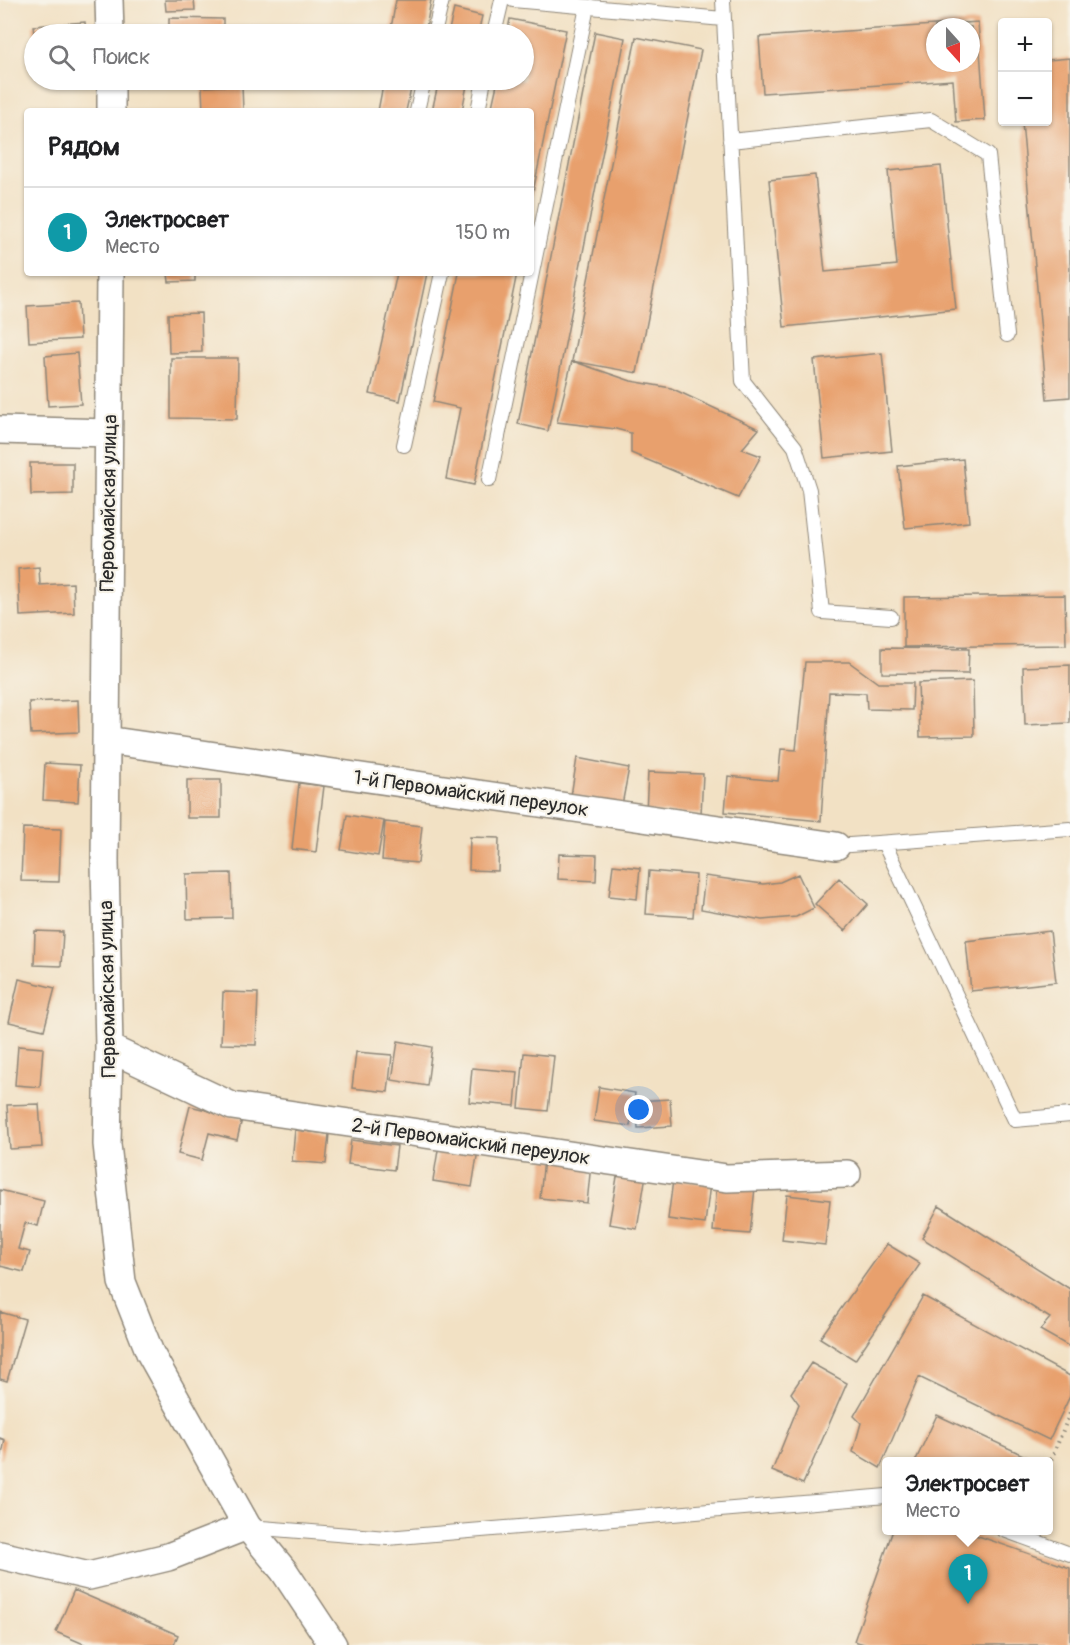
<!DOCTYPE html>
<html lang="ru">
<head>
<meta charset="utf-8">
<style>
	body { margin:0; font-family:Pangolin,sans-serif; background:#f6f6f6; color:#202124 }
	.controls { position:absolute; right:18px; top:18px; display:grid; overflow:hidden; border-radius:6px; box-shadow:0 2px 4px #0004 }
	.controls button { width:54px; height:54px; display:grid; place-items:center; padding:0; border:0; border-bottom:2px solid #e0e0e0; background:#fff; color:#202124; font:30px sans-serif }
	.compass { position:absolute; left:926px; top:18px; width:54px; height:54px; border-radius:50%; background:#fff; box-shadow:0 2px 4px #0004; rotate:159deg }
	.you { position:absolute; left:639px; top:1110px; width:21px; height:21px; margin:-15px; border:4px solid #fff; border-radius:50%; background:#1a73e8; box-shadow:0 0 0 9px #1a73e833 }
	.badge { display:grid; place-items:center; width:39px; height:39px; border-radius:50%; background:#c8321e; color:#fff; font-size:20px; font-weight:700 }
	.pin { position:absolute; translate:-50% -50px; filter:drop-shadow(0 2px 3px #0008) }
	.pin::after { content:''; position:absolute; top:32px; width:21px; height:18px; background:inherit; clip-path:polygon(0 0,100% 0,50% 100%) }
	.popup { position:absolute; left:882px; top:1457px; width:171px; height:78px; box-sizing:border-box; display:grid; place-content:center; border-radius:6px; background:#fff; filter:drop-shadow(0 2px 4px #0005); font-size:20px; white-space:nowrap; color:#757577 }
	.popup b { font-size:22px; color:#202124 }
	.popup::after { content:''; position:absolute; left:50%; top:100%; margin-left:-12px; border:12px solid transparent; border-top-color:#fff }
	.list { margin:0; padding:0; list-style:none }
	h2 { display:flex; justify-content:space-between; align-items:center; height:78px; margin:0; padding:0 24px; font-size:26px }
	h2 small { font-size:20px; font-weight:400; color:#757577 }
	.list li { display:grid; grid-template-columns:39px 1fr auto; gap:18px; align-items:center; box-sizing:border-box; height:90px; padding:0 24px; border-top:2px solid #e0e0e0 }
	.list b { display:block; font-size:22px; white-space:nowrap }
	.list p { margin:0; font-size:20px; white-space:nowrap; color:#757577 }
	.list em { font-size:20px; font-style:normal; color:#757577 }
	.icon { flex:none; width:33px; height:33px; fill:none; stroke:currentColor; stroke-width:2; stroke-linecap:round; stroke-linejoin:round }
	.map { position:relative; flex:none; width:1070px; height:1645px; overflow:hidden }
	.search { position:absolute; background:#fff; box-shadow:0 2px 4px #0004; left:24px; top:24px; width:510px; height:66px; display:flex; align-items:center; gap:15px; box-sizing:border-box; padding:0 21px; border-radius:33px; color:#757577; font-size:22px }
	.panel { position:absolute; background:#fff; box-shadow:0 2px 4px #0004; left:24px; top:108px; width:510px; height:168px; border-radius:6px }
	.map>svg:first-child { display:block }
</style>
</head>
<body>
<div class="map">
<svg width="1070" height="1645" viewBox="0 0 1070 1645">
	<rect width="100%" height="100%" fill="#f7f3e8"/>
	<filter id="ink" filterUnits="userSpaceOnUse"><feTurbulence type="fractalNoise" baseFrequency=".0167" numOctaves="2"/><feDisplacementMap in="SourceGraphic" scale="12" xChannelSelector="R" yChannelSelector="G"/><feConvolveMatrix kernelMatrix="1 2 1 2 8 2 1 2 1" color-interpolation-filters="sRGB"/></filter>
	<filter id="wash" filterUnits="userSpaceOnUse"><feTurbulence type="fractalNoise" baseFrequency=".008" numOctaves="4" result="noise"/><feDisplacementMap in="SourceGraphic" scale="24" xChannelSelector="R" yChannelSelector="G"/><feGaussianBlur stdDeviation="1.35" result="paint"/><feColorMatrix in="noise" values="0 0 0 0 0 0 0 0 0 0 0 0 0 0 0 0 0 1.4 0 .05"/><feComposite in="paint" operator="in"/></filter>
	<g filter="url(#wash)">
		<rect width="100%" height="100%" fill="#f2e1c4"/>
		<g id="blocks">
			<path fill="#e8a06d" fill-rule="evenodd" d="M165 0H194L195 10 166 11Z
				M396 0H431L425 34H390Z
				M454 9 482 16 478 34H448Z
				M169 18 223 19V34H169Z
				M510 19 566 30 532 197 531 111H491L498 80H524V34H507Z
				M85 22 86 34H34L33 26Z
				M978 22 985 120 956 122 953 80 763 93 759 37ZM935 27H971V63H935Z
				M595 32 625 38 548 431 518 424Z
				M636 37 701 50 637 373 572 361Z
				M1070 58V397L1047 399 1022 122H1048V60Z
				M384 80H413L406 111H378Z
				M439 80H468L462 111H432Z
				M242 85 243 111H203L202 87Z
				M941 166 956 309 784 327 769 180 815 175 825 272 897 265 888 171Z
				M168 273H195V281L169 282Z
				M397 273H427L400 401 370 394Z
				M459 273H517L474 485 446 479 460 408 433 402Z
				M78 303 80 339 29 342 27 306Z
				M201 313 202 352 169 353 168 314Z
				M77 353 81 404 48 406 45 356Z
				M882 353 892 451 824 458 814 360Z
				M171 358H238L237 419 171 418Z
				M572 361 631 381 671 388 759 429 742 449 761 456 738 498 631 453V433L616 429 557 422Z
				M963 459 969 522 905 528 898 466Z
				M30 463H73V494L31 495Z
				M39 567 40 585 73 583 74 613 20 616 18 569Z
				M1065 595 1066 645 904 647V597Z
				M882 648 969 649 968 674 882 673Z
				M805 662H849L878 683H913L912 710 867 709 866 693 829 692 821 821 725 812 728 776 778 781 781 749 796 750Z
				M1070 665V723L1025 725 1023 667Z
				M973 681 974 736 920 737 918 683Z
				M78 700 79 732 31 734 29 702Z
				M577 758 629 768 622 805 571 796Z
				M45 763 80 765 78 802 43 800Z
				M648 772 703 774 701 814 646 812Z
				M187 780H221V818H187Z
				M299 783 324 786 316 852 292 849Z
				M347 815 384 821 378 856 341 850Z
				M385 822 422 826 418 863 382 860Z
				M23 828 61 829 59 882 21 881Z
				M470 837 499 838 498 871 469 870Z
				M559 854 597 855 596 881 558 879Z
				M613 865 640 868 637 899 609 896Z
				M649 871 696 875 693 917 646 914Z
				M231 873 232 918 187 919 186 874Z
				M798 874 814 908 796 917 762 920 701 909 705 876 763 884 780 882Z
				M839 878 868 904 845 931 815 904Z
				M35 931 63 932 61 966 34 965Z
				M1050 931 1056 982 971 991 966 941Z
				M19 979 55 988 44 1030 9 1022Z
				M223 992 258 993 256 1045 221 1044Z
				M398 1041 432 1047 427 1086 392 1080Z
				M18 1046 43 1048 40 1087 15 1085Z
				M356 1052 392 1055 388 1092 352 1088Z
				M524 1053 554 1056 548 1111 519 1108Z
				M472 1068 518 1072 515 1106 469 1102Z
				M599 1087 635 1093 630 1126 594 1121Z
				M670 1099 672 1126 638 1128 636 1101Z
				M39 1104 42 1147 10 1149 7 1105Z
				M190 1106 242 1119 237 1140 209 1133 202 1160 178 1154Z
				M295 1130 329 1134 326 1164 292 1161Z
				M440 1138 479 1144 472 1187 433 1181Z
				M351 1140 397 1146 394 1170 348 1164Z
				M544 1159 591 1164 587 1203 540 1198Z
				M618 1171 646 1175 637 1229 609 1224Z
				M673 1180 710 1184 705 1224 668 1219Z
				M717 1184 755 1188 750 1234 713 1231Z
				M0 1190 44 1201 38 1226 25 1223 18 1249 30 1252 24 1272 0 1266Z
				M787 1195 830 1200 825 1245 782 1240Z
				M939 1206 1070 1289V1347L1040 1330 1050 1318 922 1238Z
				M887 1244 920 1264 855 1360 820 1338Z
				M923 1296 1070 1376V1396L1049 1440 919 1377 880 1468 853 1452 861 1423 854 1416Z
				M0 1312 25 1319 7 1381 0 1379Z
				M811 1363 847 1383 803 1484 772 1471 799 1404 791 1393Z
				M937 1415 1038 1462H915Z
				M0 1438 5 1440 1 1459H0Z
				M893 1530H961L1070 1568V1645H867L854 1641Z
				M74 1590 178 1635 174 1645H86L56 1632Z"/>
		</g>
	</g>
	<g filter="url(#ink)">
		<use href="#blocks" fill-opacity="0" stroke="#8e8678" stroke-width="1.5"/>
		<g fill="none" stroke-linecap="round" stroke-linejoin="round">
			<defs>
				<path id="service" d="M513 0 723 19
					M723 0 743 381 795 447 809 490 822 612 891 617
					M434 34 442 0
					M494 34 502 0
					M417 111 424 80
					M478 111 484 80
					M730 141 931 120 988 155 1007 335
					M404 445 442 273
					M489 480 587 7
					M884 843 1015 1120 1070 1115
					M836 846 1070 829
					M249 1527 387 1538 887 1496
					M1004 1530 1070 1554"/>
				<path id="minor" d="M109 0 110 34
					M111 80V111
					M110 273 105 862 109 1048 107 1144 122 1282 150 1353 247 1526 284 1571 333 1645
					M0 430 108 433
					M106 740 836 846
					M109 1048 232 1106 727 1178 847 1174
					M0 1555 89 1576 168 1557 247 1526"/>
			</defs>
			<use href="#service" stroke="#8e8678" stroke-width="16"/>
			<use href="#minor" stroke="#8e8678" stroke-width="30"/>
			<path stroke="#8e8678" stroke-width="4" stroke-dasharray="1.5 4.5" stroke-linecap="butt" d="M1049 1465 1070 1413"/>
			<use href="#service" stroke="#fff" stroke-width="14"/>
			<use href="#minor" stroke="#fff" stroke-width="27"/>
		</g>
	</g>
	<g text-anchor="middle" stroke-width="4.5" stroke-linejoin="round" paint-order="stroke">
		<g font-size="20" fill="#2b2b2b" stroke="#f7f3e8">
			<text transform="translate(108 503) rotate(-89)" y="7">Первомайская улица</text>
			<text transform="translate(471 793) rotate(8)" y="7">1-й Первомайский переулок</text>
			<text transform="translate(107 989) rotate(-91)" y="7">Первомайская улица</text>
			<text transform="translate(471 1141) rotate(8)" y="7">2-й Первомайский переулок</text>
		</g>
	</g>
</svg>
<div class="controls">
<button>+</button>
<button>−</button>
</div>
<svg class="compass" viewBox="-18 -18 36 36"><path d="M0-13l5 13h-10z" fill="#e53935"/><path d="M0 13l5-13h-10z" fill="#757577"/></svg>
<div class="you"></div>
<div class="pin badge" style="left:968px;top:1604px;background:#0f9aa8">1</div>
<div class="popup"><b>Электросвет</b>Место</div>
<div class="search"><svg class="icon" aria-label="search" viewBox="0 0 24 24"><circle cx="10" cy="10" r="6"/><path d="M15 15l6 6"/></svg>Поиск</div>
<section class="panel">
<h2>Рядом<small></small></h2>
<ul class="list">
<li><span class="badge" style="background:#0f9aa8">1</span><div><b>Электросвет</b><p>Место</p></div><em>150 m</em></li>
</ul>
</section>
</div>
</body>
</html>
